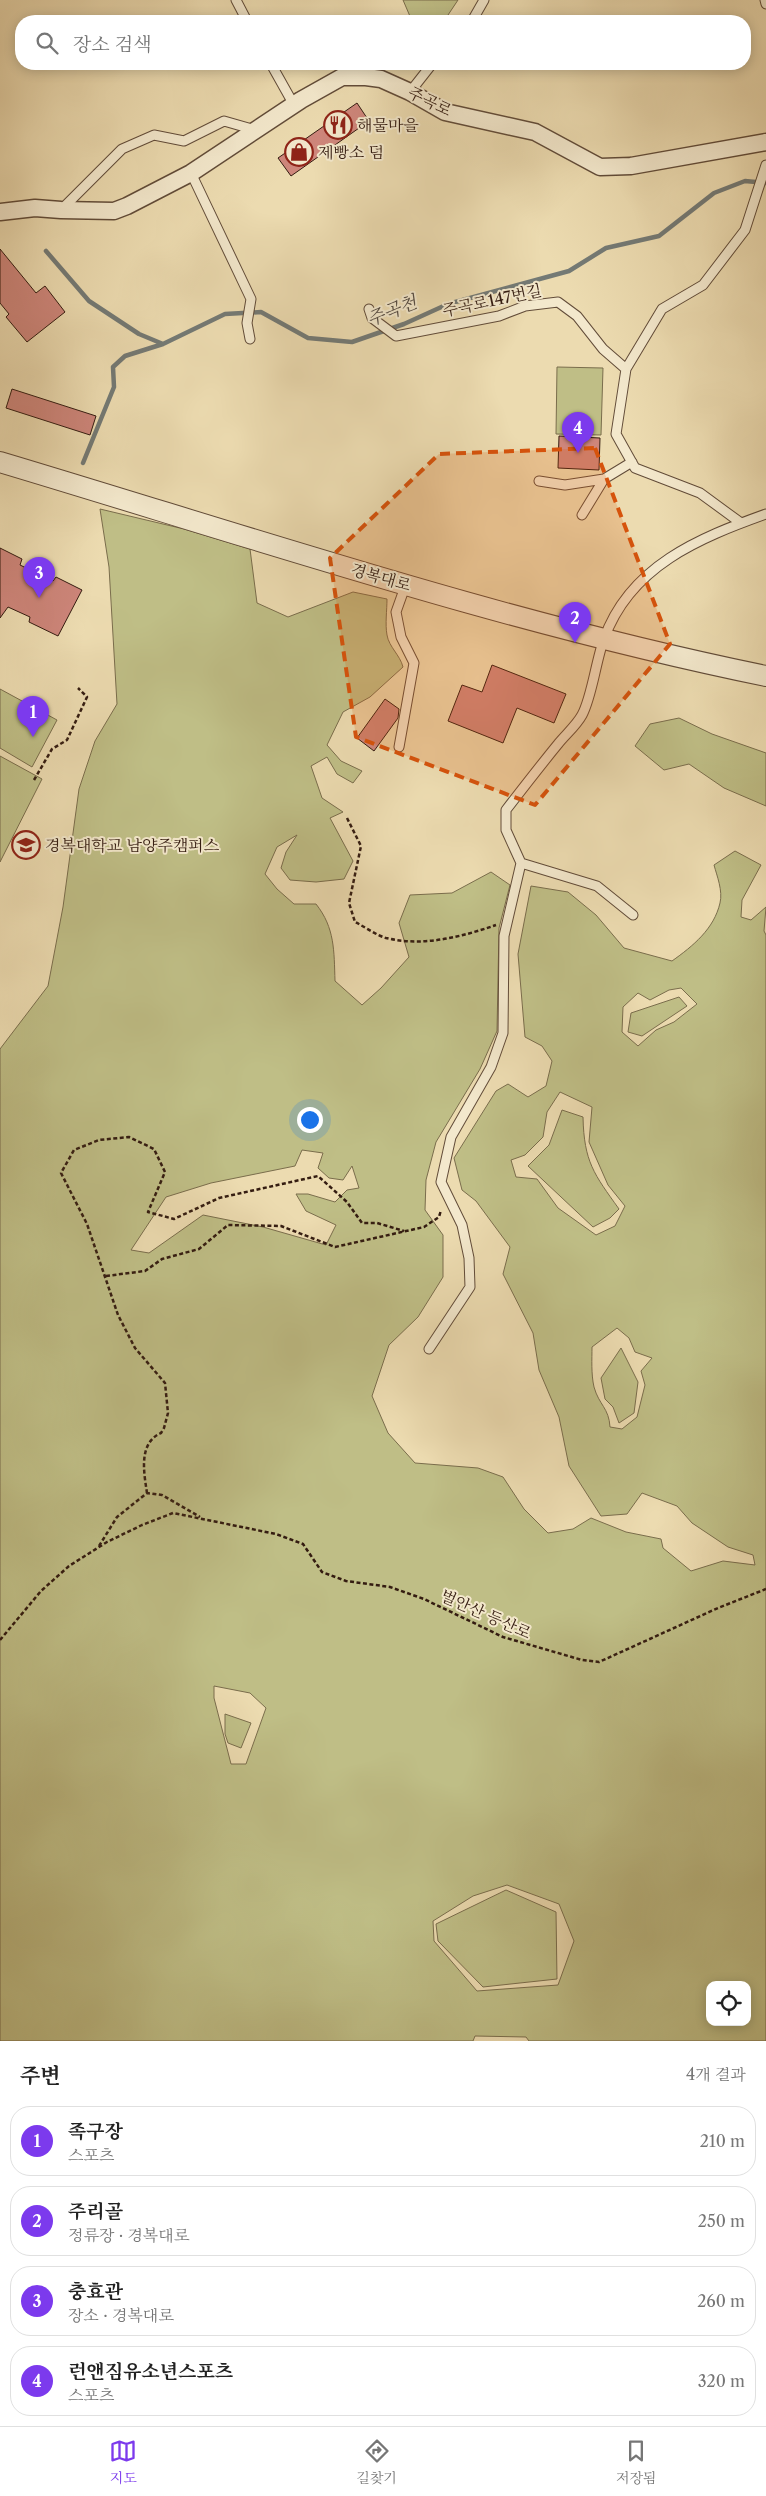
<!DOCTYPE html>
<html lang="ko">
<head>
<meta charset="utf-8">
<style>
	body { margin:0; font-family:"Libre Caslon Text","Noto Serif KR",serif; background:#f2f2f2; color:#222 }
	.controls { position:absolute; right:15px; bottom:15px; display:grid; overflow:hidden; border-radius:10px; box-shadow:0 2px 12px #0003 }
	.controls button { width:45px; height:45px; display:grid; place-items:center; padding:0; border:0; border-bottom:1px solid #e0e0e0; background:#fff; color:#222; font:25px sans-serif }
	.you { position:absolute; left:309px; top:1119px; width:18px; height:18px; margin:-12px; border:4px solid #fff; border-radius:50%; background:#1a73e8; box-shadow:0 0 0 8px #1a73e833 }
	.badge { display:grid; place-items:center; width:32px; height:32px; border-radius:50%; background:#7c3aed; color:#fff; font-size:16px; font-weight:700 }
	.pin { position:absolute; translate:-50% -41px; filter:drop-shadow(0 1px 2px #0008) }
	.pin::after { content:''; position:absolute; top:26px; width:18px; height:15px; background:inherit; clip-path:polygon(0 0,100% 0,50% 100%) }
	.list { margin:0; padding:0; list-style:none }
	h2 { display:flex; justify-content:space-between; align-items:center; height:65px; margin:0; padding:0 20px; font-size:21px }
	h2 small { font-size:16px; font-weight:400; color:#767676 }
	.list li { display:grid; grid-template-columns:32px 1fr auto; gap:15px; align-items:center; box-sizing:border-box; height:70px; margin:0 10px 10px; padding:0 10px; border:1px solid #e0e0e0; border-radius:20px }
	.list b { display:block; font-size:19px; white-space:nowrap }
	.list p { margin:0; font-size:16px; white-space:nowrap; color:#767676 }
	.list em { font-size:16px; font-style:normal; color:#767676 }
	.icon { flex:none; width:28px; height:28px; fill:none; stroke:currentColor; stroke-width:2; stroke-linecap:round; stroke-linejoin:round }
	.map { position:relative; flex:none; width:766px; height:2041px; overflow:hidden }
	.search { position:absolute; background:#fff; box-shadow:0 2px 12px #0003; left:15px; right:15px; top:15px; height:55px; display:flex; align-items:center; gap:12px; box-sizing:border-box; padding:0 18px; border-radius:20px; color:#767676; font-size:19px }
	.sheet { height:385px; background:#fff }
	nav { display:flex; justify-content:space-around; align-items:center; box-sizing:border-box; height:70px; border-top:1px solid #e0e0e0; background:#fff; font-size:14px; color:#767676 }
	nav a { display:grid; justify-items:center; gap:2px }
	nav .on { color:#7c3aed }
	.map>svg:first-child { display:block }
</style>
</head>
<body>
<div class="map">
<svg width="766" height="2041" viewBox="0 0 766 2041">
	<rect width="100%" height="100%" fill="#ecdbb0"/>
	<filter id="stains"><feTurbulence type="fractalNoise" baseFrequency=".004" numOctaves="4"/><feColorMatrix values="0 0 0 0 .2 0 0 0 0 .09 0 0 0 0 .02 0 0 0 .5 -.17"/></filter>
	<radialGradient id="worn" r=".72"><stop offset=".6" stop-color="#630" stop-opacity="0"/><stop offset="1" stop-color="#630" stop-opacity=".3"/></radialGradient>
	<path fill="#bfbe86" stroke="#7a6d4c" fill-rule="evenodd" d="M403 0H458L444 21H412Z
		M557 367 603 368 601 435 556 434Z
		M100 509 184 529 250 549 257 603 288 617 353 592 387 599C387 610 385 624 387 635 389 647 400 655 403 667L370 697 343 712 327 745 341 761 362 771 353 783 337 774 327 757 311 766 322 798 343 812 330 818 353 861 344 879 316 882 290 880 281 868 286 852 297 835 277 847 265 874 277 889 294 904H316C335 928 334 951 335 981L362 1005 381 988 409 957 399 923 410 895 452 893 491 872 510 885 499 928 497 1031 480 1069 436 1142 426 1180 425 1210 443 1235V1277L418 1317 389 1345 372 1396 388 1433 415 1463 478 1468 503 1477 524 1509 548 1533 573 1529 591 1518 626 1532 661 1539 663 1548 691 1571 723 1561 755 1565 753 1555 728 1547 692 1523 677 1506 642 1493 627 1514 601 1516 569 1466 559 1417 539 1370 533 1333 503 1274 510 1247 476 1201 462 1190 454 1158 496 1091 508 1084 528 1097 546 1086 552 1061 542 1046 525 1037 518 954 531 886 568 892 596 915 624 948 672 961C693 946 714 929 720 903 723 891 717 876 714 865L735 851 761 865 742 900 741 917 751 920 766 907 764 931 766 935V2041H529L526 2037 475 2036 473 2041H0V1049L48 986 63 907 79 789 95 741 117 704 109 567ZM681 988 697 1004 674 1022 656 1030 638 1046 622 1032 623 1007 638 993 650 1000 669 990ZM560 1092 592 1107 589 1142 608 1185 625 1206 615 1226 596 1235 558 1208 537 1179 516 1177 511 1160 525 1155 543 1137 547 1112ZM302 1150 323 1153 318 1168 329 1178 343 1180 352 1166 359 1188 347 1190 335 1202 308 1194H296L306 1211 336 1225 326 1245 263 1227 203 1215 149 1253 131 1250 166 1197 211 1183 295 1166ZM617 1328 629 1338 635 1352 652 1358 641 1371 645 1385 637 1417 622 1429 610 1427C609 1408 599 1405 594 1387 591 1374 592 1359 592 1347ZM214 1686 250 1693 266 1708 246 1764H231L214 1698ZM507 1885 559 1904 574 1941 558 1985 477 1991 434 1941 433 1921 473 1896ZM710 1985H747V2022H710Z
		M0 689 57 720 32 767 0 748Z
		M679 718 712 734 766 753V806L724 788 689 764 664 770 635 746 650 724Z
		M0 756 42 779 0 862Z
		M679 997 687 1006 642 1036 628 1032 631 1013Z
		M562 1110 583 1117C584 1162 594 1174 619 1209L610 1218 593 1227 528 1166 549 1145Z
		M621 1348 638 1382 634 1413 619 1423 613 1407 605 1399 601 1378Z
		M225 1714 251 1723 241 1748 228 1743 225 1734Z
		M506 1890 556 1912 557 1979 483 1987 438 1941 436 1924Z"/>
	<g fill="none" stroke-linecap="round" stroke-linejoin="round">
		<path stroke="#747a75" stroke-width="4.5" d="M46 251 89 301 139 334 163 344 225 314 261 312 308 338 352 342 404 324 448 304 569 271 606 248 659 236 714 193 745 181 766 183
			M83 463 114 387 113 367 125 356 163 344"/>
	</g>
	<path fill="#ce867b" stroke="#341c11" d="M357 103 369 121 291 176 278 158Z
		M0 249 36 293 45 286 65 312 27 342 6 317 9 314 0 303Z
		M12 389 96 416 90 435 6 408Z
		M559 436 600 438 599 470 558 468Z
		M0 548 22 559 20 565 53 581 56 577 82 590 58 636 29 622 30 617 8 607 0 618Z
		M492 665 566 694 554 723 517 708 503 743 448 721 462 685 482 692Z
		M385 699 399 709 398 718 374 751 357 738Z"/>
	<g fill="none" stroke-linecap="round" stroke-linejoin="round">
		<defs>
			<path id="service" d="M236 0 247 21
				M765 0 766 4
				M472 21 484 0
				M271 64 294 105
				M410 92 432 64
				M191 173 251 299 247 323 250 339
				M61 210 122 149 154 135 184 141 224 121 255 130
				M369 309 372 318 396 336 499 316 525 306 558 302 577 316 603 349 626 369
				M539 481 565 485 604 479
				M582 515 604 479 632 462
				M741 523 700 493 635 468 616 434 626 369 662 309 703 285 745 230 766 165
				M399 747 414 663 401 637 396 612 406 584
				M521 863 597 886 633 915
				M429 1349 470 1287 469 1258 462 1225 441 1182 451 1137 491 1067 503 1033 504 936 521 863 506 830V810C523 788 540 766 558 744 565 735 576 726 582 715 592 697 596 660 604 639 630 566 699 538 766 514"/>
			<path id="minor" d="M0 212 35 208 61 210 114 211 127 206 191 173 301 100 342 77H366L381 79 410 92 445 112 535 132 600 167 631 166 766 142"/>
			<path id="tertiary" d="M0 462C254 538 506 623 766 676"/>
		</defs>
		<use href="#service" stroke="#624c39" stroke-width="11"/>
		<use href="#minor" stroke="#624c39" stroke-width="19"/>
		<use href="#tertiary" stroke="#624c39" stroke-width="22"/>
		<path stroke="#341c11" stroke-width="2.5" stroke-dasharray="4 2.5" stroke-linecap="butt" d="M34 780 52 749 67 740 87 697 78 688
			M347 818 361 846 349 903 355 922C365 927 376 935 386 938 423 947 461 937 496 925
			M106 1276 145 1271 162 1259 199 1249 228 1225 281 1226 335 1247 424 1227 439 1217 441 1210
			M147 1493C144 1473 138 1443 161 1433L164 1428 168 1413 165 1383 135 1348 118 1315 87 1224 61 1173 74 1150 99 1140 129 1137 154 1149 165 1172 148 1212 174 1219 219 1198 318 1176 347 1202 362 1223H377L404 1231
			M99 1546 117 1517 147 1493 162 1495 200 1517
			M0 1640 41 1591 69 1566 107 1542 142 1525 173 1513 276 1534 303 1544 322 1572 346 1581 390 1587 424 1599 503 1637 582 1660 599 1662 718 1608 766 1589"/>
		<use href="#service" stroke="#f3e8cc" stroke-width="9"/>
		<use href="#minor" stroke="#f3e8cc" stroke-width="16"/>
		<use href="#tertiary" stroke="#f3e8cc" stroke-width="20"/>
	</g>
	<path fill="#d6530c" fill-opacity="0.2" stroke="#d6530c" stroke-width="4" stroke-dasharray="10 6" stroke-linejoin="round" d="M595 448 670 644 535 805 356 737 330 558 439 454Z"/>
	<defs>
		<symbol id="restaurant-ring" viewBox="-11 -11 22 22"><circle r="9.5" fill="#f3e8cc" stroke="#8f2418" stroke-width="1.5"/><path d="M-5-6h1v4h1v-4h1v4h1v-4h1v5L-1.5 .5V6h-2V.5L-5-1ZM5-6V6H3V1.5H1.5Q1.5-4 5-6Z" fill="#8f2418"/></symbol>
		<symbol id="shop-ring" viewBox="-11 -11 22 22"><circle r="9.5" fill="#f3e8cc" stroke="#8f2418" stroke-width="1.5"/><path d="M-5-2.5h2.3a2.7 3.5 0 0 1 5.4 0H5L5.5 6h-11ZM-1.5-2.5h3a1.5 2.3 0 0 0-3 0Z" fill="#8f2418"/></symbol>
		<symbol id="university-ring" viewBox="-11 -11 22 22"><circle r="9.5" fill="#f3e8cc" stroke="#8f2418" stroke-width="1.5"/><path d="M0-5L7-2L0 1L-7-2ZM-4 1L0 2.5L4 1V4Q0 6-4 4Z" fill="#8f2418"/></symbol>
	</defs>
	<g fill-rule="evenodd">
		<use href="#restaurant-ring" x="322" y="109" width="32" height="32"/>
		<use href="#shop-ring" x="283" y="136" width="32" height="32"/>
		<use href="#university-ring" x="10" y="829" width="32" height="32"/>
	</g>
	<g text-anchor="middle" stroke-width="4" stroke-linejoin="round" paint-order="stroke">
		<g font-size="16" fill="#341c11" stroke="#f3e8cc">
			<text transform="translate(430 101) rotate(26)" y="6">주곡로</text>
			<text transform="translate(492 300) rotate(-12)" y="6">주곡로147번길</text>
			<text transform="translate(381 577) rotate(16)" y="6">경복대로</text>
			<text transform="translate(486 1614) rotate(24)" y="6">벌안산 등산로</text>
		</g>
		<g font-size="16" fill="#341c11" stroke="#f3e8cc" text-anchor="start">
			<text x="357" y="131">해물마을</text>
			<text x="318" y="158">제빵소 덤</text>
			<text x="45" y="851">경복대학교 남양주캠퍼스</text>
		</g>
		<g font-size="18" font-style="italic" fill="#544b43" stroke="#f3e8cc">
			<text transform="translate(392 311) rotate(-22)" y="6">주곡천</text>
		</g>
	</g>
	<rect width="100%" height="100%" filter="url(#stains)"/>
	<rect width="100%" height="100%" fill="url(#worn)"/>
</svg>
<div class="controls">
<button><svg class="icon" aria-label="locate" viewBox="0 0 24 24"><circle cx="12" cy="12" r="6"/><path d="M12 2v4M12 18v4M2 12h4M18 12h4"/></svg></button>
</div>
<div class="you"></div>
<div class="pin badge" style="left:33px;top:737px">1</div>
<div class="pin badge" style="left:575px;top:643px">2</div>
<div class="pin badge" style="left:39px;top:598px">3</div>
<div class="pin badge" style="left:578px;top:453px">4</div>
<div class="search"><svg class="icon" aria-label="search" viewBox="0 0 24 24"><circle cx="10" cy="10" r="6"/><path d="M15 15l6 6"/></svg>장소 검색</div>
</div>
<section class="sheet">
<h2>주변<small>4개 결과</small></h2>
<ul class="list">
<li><span class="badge">1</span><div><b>족구장</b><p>스포츠</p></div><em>210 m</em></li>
<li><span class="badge">2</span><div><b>주리골</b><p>정류장 · 경복대로</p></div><em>250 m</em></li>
<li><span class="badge">3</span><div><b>충효관</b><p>장소 · 경복대로</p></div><em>260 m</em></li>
<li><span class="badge">4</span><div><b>런앤짐유소년스포츠</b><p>스포츠</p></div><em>320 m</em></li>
</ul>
</section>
<nav>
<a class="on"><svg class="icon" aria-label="map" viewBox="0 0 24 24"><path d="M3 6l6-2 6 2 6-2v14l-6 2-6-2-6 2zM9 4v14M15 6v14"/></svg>지도</a>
<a><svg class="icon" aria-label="directions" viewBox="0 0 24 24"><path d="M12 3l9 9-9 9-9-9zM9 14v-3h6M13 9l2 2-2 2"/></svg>길찾기</a>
<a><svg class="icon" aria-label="saved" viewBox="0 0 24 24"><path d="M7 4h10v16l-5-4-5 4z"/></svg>저장됨</a>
</nav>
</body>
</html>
